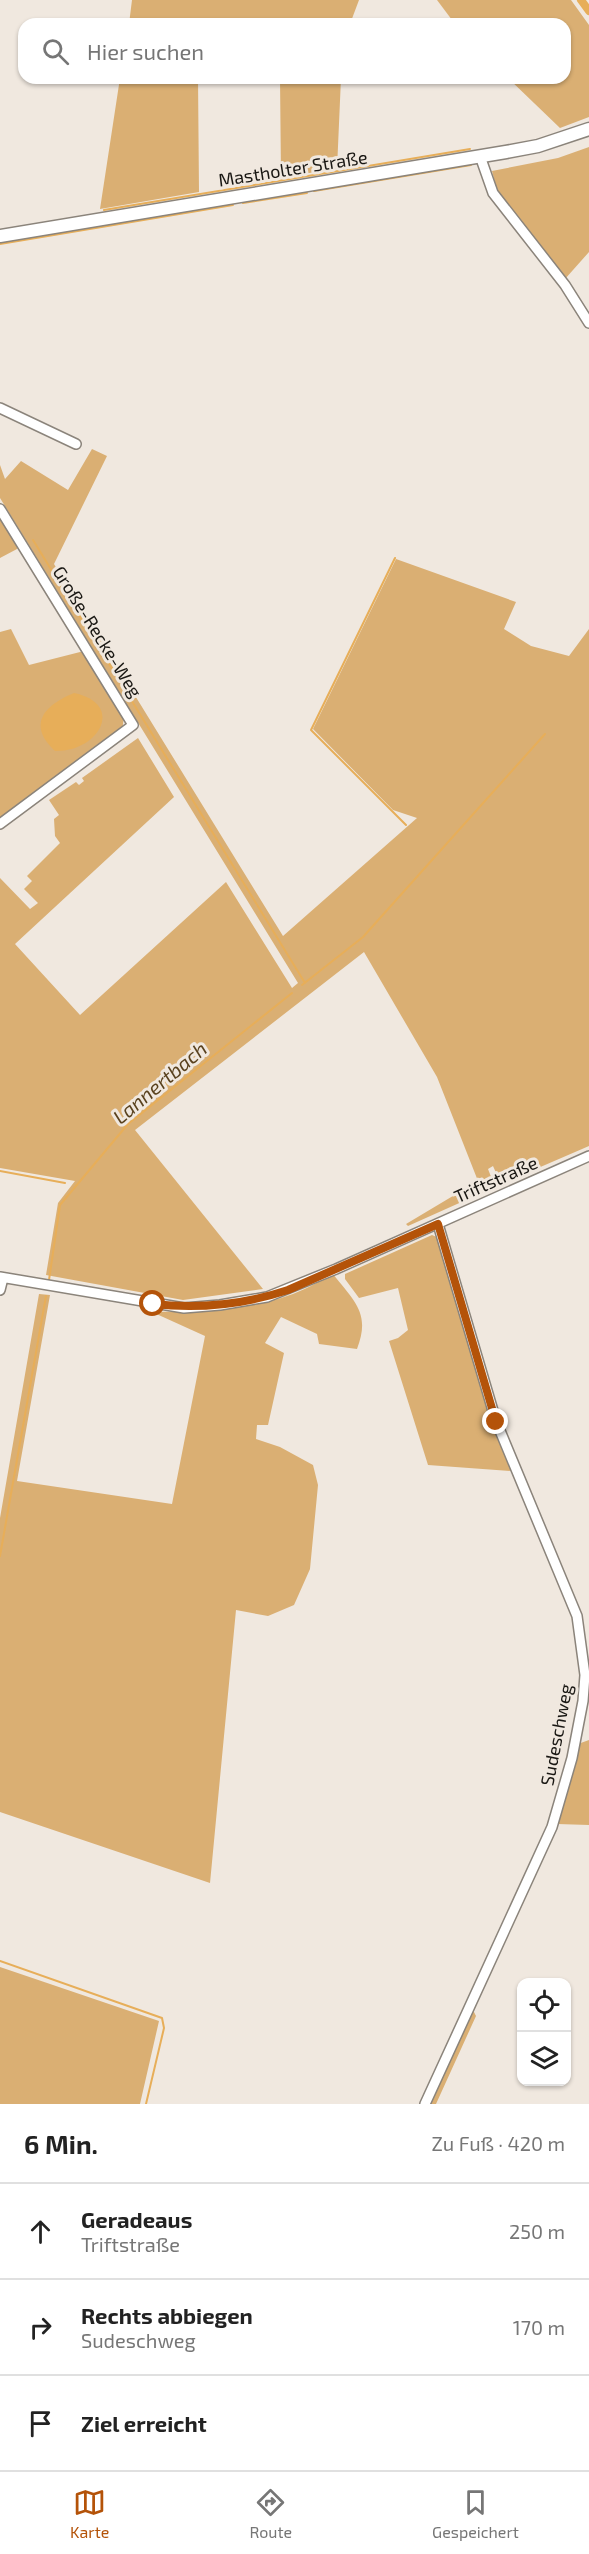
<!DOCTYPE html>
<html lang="de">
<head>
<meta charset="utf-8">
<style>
	body { margin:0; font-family:"Exo 2",sans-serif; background:#f6f6f6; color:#222 }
	.controls { position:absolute; right:18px; bottom:18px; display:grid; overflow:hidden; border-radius:12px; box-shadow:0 2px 4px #0004 }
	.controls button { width:54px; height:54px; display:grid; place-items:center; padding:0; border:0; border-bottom:2px solid #e0e0e0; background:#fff; color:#222; font:30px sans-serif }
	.stop { position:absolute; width:18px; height:18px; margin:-14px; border:4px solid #b45309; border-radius:50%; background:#fff }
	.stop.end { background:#b45309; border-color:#fff; box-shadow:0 2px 6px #0008 }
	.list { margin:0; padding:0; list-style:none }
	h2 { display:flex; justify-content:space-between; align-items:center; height:78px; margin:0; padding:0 24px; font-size:26px }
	h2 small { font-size:20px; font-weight:400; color:#767676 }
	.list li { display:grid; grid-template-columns:39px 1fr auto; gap:18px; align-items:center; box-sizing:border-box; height:96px; padding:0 24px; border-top:2px solid #e0e0e0 }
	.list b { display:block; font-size:22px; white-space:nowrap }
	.list p { margin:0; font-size:20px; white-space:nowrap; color:#767676 }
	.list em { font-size:20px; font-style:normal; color:#767676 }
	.icon { flex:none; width:33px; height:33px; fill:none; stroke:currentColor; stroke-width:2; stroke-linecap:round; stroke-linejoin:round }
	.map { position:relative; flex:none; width:589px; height:2104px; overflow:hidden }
	.search { position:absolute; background:#fff; box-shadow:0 2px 4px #0004; left:18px; right:18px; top:18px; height:66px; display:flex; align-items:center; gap:15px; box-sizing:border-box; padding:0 21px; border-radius:18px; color:#767676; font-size:22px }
	.sheet { height:366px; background:#fff }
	nav { display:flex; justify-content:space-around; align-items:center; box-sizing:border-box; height:84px; border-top:2px solid #e0e0e0; background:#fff; font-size:16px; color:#767676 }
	nav a { display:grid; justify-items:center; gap:3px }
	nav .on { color:#b45309 }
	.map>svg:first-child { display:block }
</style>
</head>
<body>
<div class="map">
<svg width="589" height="2104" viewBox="0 0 589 2104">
	<rect width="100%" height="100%" fill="#f0e8df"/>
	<path fill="#daaf73" d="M132 0H359L350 24H129Z
		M437 0H571L589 25V117L560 128 508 78H565V24H455Z
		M120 78H198L199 192 100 209Z
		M280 78H341L337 169 281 177Z
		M589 147V252L565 279 497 190 492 171 558 158Z
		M92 449 107 456 54 564 283 936 417 818 393 810 313 729 396 559 516 602 504 629 531 646 569 656 589 629V1146L501 1184 493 1166 488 1169 495 1187 408 1226 406 1224 478 1181 437 1077 364 952 135 1130 263 1289 183 1300 46 1275 58 1203 75 1181 0 1168V878L30 909 38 903 24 889 32 881 27 876 60 843 55 836 54 819 59 815 49 800 76 782 79 785 84 781 82 778 138 738 174 797 15 944 80 1015 226 882 292 988 298 983 0 498V465L5 479 21 461 68 490Z
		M0 516 19 545 17 549 0 558Z
		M11 629 29 665 84 651 124 716 122 732 0 820V632Z
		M432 1235 439 1238 492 1422 511 1471 428 1465 389 1341 398 1338 408 1330 398 1288 359 1298 345 1279V1274Z
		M333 1274C354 1301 371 1313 357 1349L319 1344 317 1334 281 1317 265 1343 284 1353 268 1425H257L256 1439 280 1447 313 1465 318 1485 310 1569 294 1605 268 1616 236 1610 210 1883 0 1812V1518L39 1294 50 1295 17 1481 172 1504 205 1336 152 1312C197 1312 243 1311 287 1296 303 1291 318 1282 333 1274Z
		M589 1740V1825L557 1824 578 1744Z
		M0 1967 159 2021 140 2104H0Z
		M473 2010 476 2016 436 2104H428Z"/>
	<path fill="#e7ae59" d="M74 693C126 704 99 752 55 751 26 724 45 705 74 693Z"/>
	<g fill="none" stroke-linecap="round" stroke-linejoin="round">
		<path stroke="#e7ae59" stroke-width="2" d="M314 191 471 165
			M243 203 307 193
			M104 210 470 149
			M0 244 233 205
			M33 540 305 983
			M395 558 311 730 406 825
			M302 985 363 937 545 734
			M0 1171 65 1183
			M49 1280 60 1205 128 1124 292 993
			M0 1556 46 1296
			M0 1961 162 2018 164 2028 146 2104"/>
		<path stroke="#e7ae59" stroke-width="8" d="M581 0 589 11"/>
		<defs>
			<path id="minor" d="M480 156 493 193 565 285 589 323
				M0 408 76 444
				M0 509 133 725 0 824
				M0 1277 184 1308 220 1305 267 1297 336 1269 589 1156
				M0 1290 3 1278
				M425 2104 552 1827 572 1758 583 1701 585 1675 577 1616 496 1421 438 1224"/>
			<path id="major" d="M0 236 506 152 538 146 589 129"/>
		</defs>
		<use href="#minor" stroke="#8b847b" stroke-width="12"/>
		<use href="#major" stroke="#8b847b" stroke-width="15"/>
		<use href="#minor" stroke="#fff" stroke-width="9"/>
		<use href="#major" stroke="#fff" stroke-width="12"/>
	</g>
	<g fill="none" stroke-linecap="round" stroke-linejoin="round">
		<path stroke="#b45309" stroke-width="8" d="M153 1304C199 1309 243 1305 288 1290L438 1224 496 1422"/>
	</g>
	<g text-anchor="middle" stroke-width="6" stroke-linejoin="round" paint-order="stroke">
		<g font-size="18" fill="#191713" stroke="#f0e8df">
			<text transform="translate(293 169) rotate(-9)" y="6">Mastholter Straße</text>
			<text transform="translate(97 632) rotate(58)" y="6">Große-Recke-Weg</text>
			<text transform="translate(496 1180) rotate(-24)" y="6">Triftstraße</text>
			<text transform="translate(557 1735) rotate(-79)" y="6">Sudeschweg</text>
		</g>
		<g font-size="20" font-style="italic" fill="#5a421e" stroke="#f0e8df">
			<text transform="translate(160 1083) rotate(-40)" y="7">Lannertbach</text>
		</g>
	</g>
</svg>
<div class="controls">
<button><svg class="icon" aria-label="locate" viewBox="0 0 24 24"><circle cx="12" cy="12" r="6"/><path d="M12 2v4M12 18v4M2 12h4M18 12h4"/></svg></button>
<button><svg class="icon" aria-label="layers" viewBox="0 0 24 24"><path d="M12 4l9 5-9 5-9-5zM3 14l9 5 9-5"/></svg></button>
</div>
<div class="stop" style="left:153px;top:1304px"></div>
<div class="stop end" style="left:496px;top:1422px"></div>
<div class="search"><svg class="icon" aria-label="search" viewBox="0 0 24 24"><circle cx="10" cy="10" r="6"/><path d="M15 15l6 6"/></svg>Hier suchen</div>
</div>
<section class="sheet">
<h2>6 Min.<small>Zu Fuß · 420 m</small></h2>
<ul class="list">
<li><svg class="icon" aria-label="ahead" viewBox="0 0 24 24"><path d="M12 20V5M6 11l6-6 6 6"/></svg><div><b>Geradeaus</b><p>Triftstraße</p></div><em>250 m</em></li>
<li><svg class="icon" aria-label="right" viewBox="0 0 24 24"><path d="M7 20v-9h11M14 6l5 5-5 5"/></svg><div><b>Rechts abbiegen</b><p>Sudeschweg</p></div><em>170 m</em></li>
<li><svg class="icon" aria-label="arrive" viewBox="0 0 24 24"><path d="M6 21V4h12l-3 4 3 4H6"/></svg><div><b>Ziel erreicht</b></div></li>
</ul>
</section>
<nav>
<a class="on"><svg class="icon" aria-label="map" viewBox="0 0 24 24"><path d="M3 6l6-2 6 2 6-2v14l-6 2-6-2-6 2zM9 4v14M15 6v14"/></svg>Karte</a>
<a><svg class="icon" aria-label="directions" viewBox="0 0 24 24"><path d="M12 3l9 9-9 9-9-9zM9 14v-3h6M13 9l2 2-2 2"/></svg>Route</a>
<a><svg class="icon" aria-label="saved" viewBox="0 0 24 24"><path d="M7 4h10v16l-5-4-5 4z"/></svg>Gespeichert</a>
</nav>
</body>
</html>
